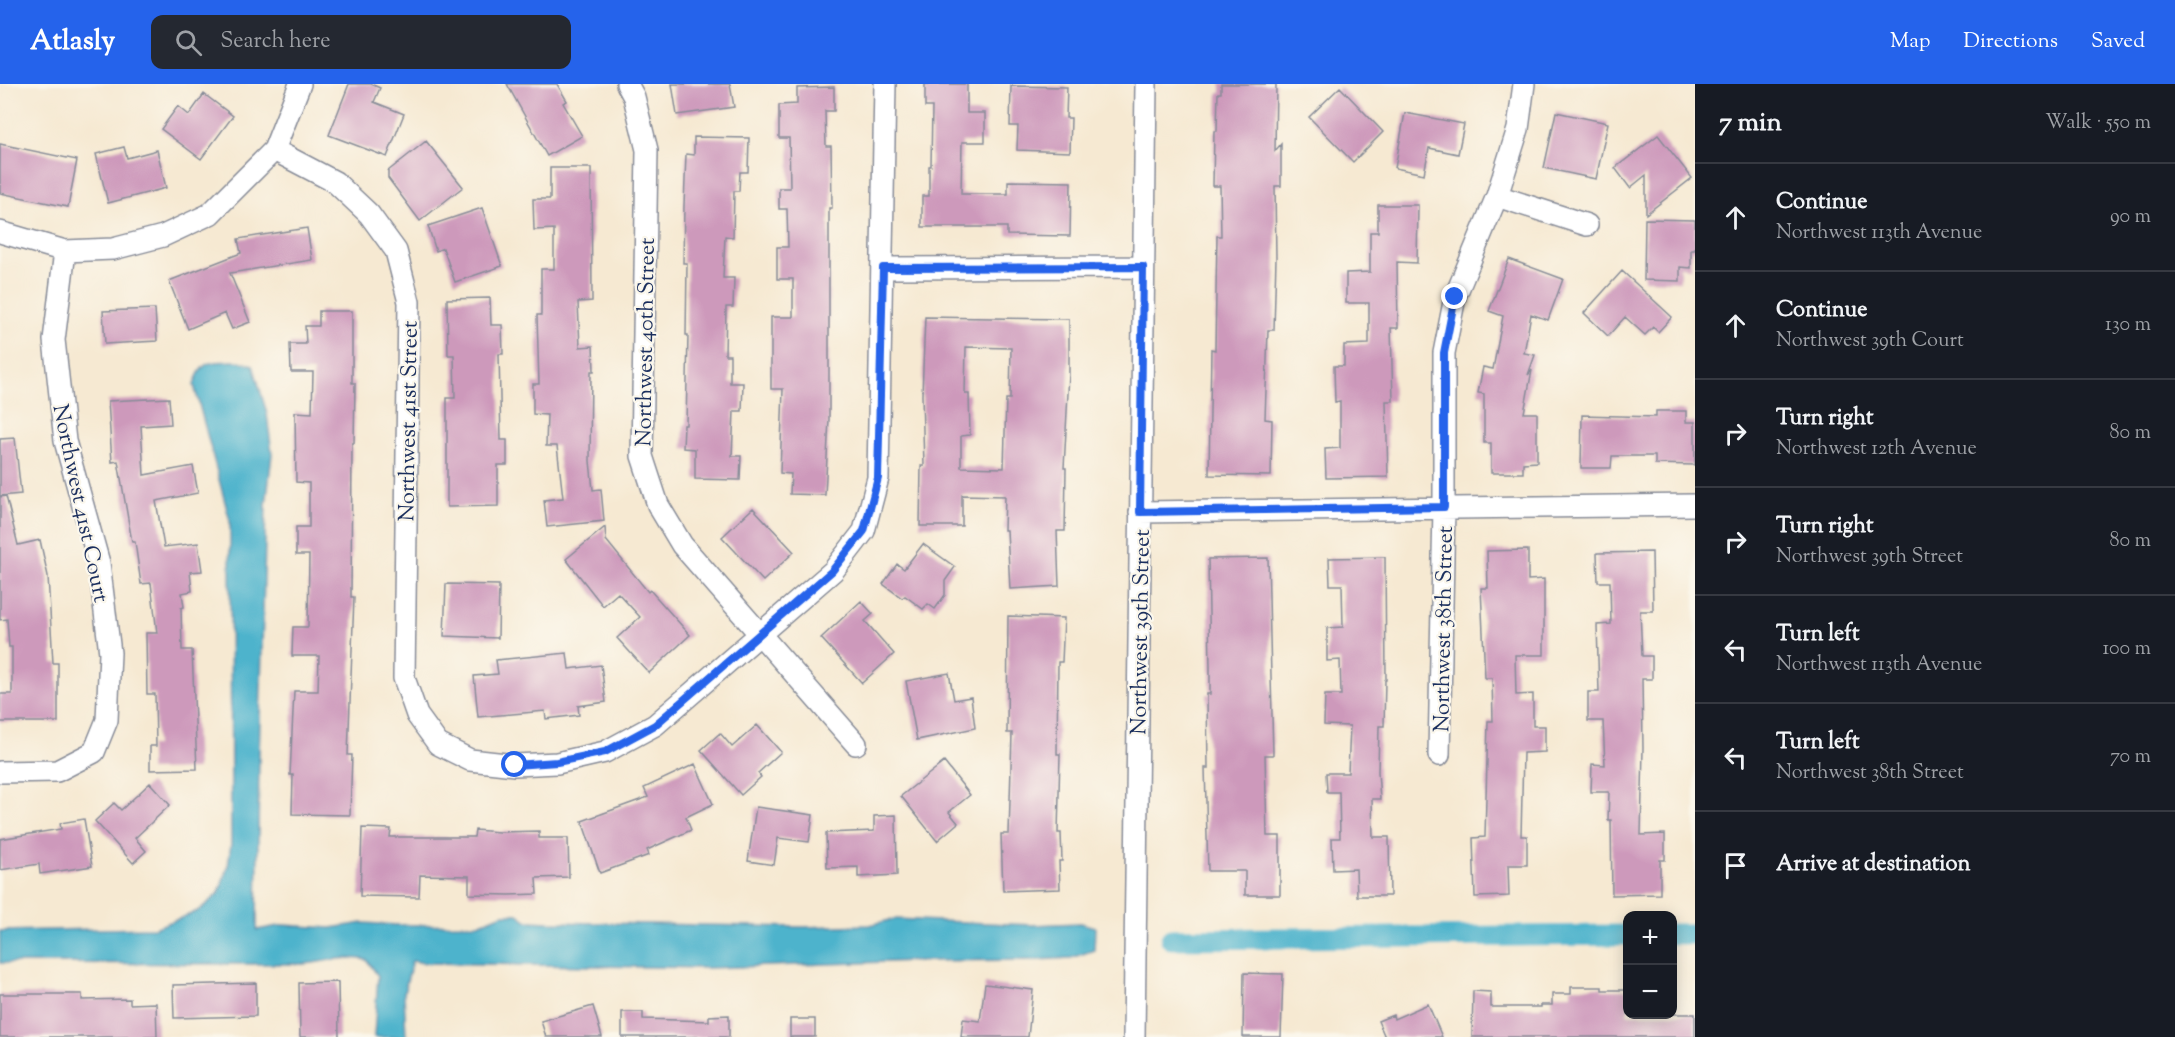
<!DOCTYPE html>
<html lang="en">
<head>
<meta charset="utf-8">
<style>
	body { margin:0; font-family:"Sorts Mill Goudy",serif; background:#242831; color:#f1f3f6 }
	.controls { position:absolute; right:18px; bottom:18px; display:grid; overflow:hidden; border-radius:12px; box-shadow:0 3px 15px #0003 }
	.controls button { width:54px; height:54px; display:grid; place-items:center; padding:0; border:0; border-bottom:2px solid #363941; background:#171b24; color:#f1f3f6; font:30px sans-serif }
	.stop { position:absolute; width:18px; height:18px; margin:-14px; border:4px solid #2563eb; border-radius:50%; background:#fff }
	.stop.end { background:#2563eb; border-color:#fff; box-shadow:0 2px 6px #0008 }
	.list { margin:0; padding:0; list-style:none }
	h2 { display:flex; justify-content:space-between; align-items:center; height:78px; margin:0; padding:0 24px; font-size:26px }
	h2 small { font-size:20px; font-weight:400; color:#9ea1a6 }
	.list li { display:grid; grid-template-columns:39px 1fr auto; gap:18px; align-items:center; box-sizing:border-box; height:108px; padding:0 24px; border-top:2px solid #363941 }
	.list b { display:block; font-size:22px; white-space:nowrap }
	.list p { margin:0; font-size:20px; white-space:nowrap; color:#9ea1a6 }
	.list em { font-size:20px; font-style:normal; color:#9ea1a6 }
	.icon { flex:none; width:33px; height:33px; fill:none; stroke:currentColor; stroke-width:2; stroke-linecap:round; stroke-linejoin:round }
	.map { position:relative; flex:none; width:1695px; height:953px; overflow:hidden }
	header { display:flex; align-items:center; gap:36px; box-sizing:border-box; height:84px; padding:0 30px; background:#2563eb; color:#fff }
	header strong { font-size:28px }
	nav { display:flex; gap:33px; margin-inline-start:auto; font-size:21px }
	.search { width:420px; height:54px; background:#242831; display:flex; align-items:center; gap:15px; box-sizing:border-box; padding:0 21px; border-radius:12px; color:#9ea1a6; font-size:22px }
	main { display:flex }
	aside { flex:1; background:#171b24 }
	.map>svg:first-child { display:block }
</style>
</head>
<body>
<header>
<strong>Atlasly</strong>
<div class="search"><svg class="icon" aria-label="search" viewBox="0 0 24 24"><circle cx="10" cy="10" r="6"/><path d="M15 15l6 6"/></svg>Search here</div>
<nav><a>Map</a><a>Directions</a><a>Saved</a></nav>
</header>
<main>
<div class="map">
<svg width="1695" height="953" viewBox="0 0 1695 953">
	<rect width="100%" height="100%" fill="#fbf7ec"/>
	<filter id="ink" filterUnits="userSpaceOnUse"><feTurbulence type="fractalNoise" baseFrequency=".0167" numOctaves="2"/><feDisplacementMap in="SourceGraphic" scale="12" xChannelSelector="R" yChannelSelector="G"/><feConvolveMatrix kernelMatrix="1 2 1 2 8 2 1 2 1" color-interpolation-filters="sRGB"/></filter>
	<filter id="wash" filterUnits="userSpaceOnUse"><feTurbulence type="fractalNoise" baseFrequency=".008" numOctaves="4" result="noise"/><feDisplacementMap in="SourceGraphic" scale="24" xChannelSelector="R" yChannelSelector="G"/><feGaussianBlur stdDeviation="1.35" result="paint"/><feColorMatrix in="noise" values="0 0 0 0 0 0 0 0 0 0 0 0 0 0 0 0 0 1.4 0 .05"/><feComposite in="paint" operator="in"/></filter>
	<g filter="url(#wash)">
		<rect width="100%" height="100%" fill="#f6e9d2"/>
		<path fill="#4db3cc" stroke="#347195" stroke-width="1.5" d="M236 277 253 281 267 330 272 370 266 421 259 673 257 846 284 841 331 844 363 839 398 841 478 840 503 830H518L528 837 548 838 802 843 870 841 894 835 1033 841 1080 839 1095 843 1094 866 1071 874 1037 876 917 877 708 884 427 879 412 877 404 909 406 953H374L378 892 367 876C346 871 324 878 303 880L0 879V847L154 844 181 834 200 826 219 809 228 782 231 760 230 437 194 301C203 273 211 279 236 277Z"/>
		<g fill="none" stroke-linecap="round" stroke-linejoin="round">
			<path stroke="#4db3cc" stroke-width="21" d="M1672 850H1695
				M1171 855 1628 851"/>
		</g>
		<g id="blocks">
			<path fill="#cd99bb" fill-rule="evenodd" d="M349 0H371L380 4 374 18 404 30 387 73 329 51Z
				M507 0H557L567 17 563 19 582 52 547 72Z
				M672 0H730L734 23 677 31Z
				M925 0H967V29H985V58H962L961 110H1008V97L1071 98 1070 152 1007 151V143H922V112H929V82H931L932 23H925Z
				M1221 0H1276L1275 67 1281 60V102H1275L1276 174 1274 246H1268L1265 335 1272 336 1271 392 1209 391 1211 265 1215 266 1217 152H1221L1220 102H1213L1214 47H1217L1218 9H1221Z
				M1011 2 1067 3 1066 34H1071L1070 68 1017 66 1018 42H1010Z
				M834 3V27H825L826 62H831L832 124H829V335L825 411 790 410 791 390 780 389 783 305H771V233H793V195H777V163H788L787 125H779V104H790L789 54H779V21L797 20V4Z
				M1340 3 1383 48 1353 78 1309 33Z
				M204 10 233 32 201 75 161 45 178 22 189 31Z
				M1556 28 1608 39 1596 95 1544 84Z
				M1405 29 1464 40 1458 70 1429 64 1424 90 1395 84Z
				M1658 51 1692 94 1646 130V91L1630 104 1615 84Z
				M694 53 749 54 748 88H740L739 107H734L733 153 725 152 723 194H734L733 223H726L725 271H730V299H743L742 327H734L732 372H741L740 396 695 395V365L683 364 684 341H686L688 251H686L687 179H683L684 122 686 70 694 71Z
				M426 57 463 103 420 137 388 94V87Z
				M0 60 77 76 68 123 0 109Z
				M124 63 127 74 157 66 166 104 108 119 96 70Z
				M550 84H591L592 217 578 218 580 263 593 262 594 287H591L590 377 593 406 601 405 604 437 547 443 544 416 563 414 557 362H546L547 331 533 330V300H539L537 231H541V185H554V145L534 146 533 115H550Z
				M1378 121H1418L1417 179 1397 178 1398 244H1391L1393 317H1386L1388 393 1326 394 1325 365 1340 364V317L1335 318 1334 282H1344V261L1369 260V219H1346V189L1370 188V148H1378Z
				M482 124 502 182 455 198 443 164 436 167 428 142Z
				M1645 135 1695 136V166H1691V184L1680 183V197L1644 196Z
				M307 144 312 176 230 189 250 238 232 245 225 229 188 245 169 197 241 169 238 155Z
				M1509 175 1563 195 1548 236 1531 230 1524 269 1535 271 1528 291 1532 286 1524 329H1537V378L1523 379V389H1491V359H1484V310L1478 309 1483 283 1493 285 1503 232 1489 227Z
				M1622 187 1672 233 1658 248 1653 243 1645 251 1625 233 1608 252 1584 229Z
				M490 214 491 241H502L503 270H499L501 356H507V381H498V422L447 423V314H455L454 271H448L447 215Z
				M155 225 157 257 105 260 103 227Z
				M319 227H352V299H355L354 359H352L351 513H354L348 671H352L350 731 292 730 293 691H290L294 607H318L319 572H292L293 543H308L309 471H296V443H309V399L296 398 295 328 312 329 313 288H291L290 260H306L305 242H319Z
				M925 233 1069 235V290L1064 384H1066L1065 447H1057L1059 502 1010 505 1007 446H1004L1005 412 962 411V442H920L921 382H924L922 311ZM966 263 1011 264 1010 315H1006L1004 384 961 383V352L970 351 969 310H965Z
				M169 314 171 340 141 342 144 391 193 382 198 409 156 417 164 463 198 459 202 487 190 488 192 507 182 509 184 523 181 524 182 566H192L197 685 150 686V662H156L155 610H147L146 549H157L151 499 141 500 135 458H132L118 377 112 378 108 317Z
				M1656 327H1686V338H1695V381L1655 380V372H1612L1611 384H1581L1582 331 1656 333Z
				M15 354 21 410 0 412V355Z
				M6 412 18 461 40 456 48 492 53 579H58V638H0V610H12V563H9L7 535 0 536V413Z
				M753 424 794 468 763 497 722 453Z
				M605 443 606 456 648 508 650 506 690 551 649 589 617 554 640 533 618 509 603 522 566 475Z
				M923 460 955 483 945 497V511L935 525 928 520 923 525 905 512 902 514 883 500 897 480 904 485Z
				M1528 466V496L1544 495V571H1515L1516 611 1533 610V642H1545V668L1523 669 1521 752H1527V781H1508L1509 812 1475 813 1473 754 1485 753 1488 637H1493L1492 594H1485L1481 504H1488L1487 467Z
				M1652 468 1653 527H1640L1642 572H1652V595H1642L1643 664 1641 751 1665 750V776H1660V810L1612 811 1611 736H1608L1609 708H1591L1592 680 1605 681 1603 637H1588V608H1599L1597 541 1611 540 1610 498H1598L1597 469Z
				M1385 473 1386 596H1385L1384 642H1379L1378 688 1380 715H1372L1373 753H1389L1390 812H1357L1356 785 1333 786 1332 754H1340L1339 708H1327L1326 689H1348L1350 642 1324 641 1325 611H1341L1340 576 1327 577V544L1343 543 1342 501H1330L1329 474Z
				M1268 474 1273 671H1265L1267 752H1280V811H1245V787H1208L1205 684H1208L1207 610H1210V584L1208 475Z
				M446 500 499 501 498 554 444 552Z
				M861 517 873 530 865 537 894 570 862 599 821 554Z
				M1008 532 1064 534 1062 578H1058L1057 670H1060L1058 749H1061L1062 777H1059L1060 805 1003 807 1001 750H1009L1012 649H1007Z
				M567 569 569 585 601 581 606 618 578 622 579 631 546 635 545 627 478 633 474 592 498 590 496 576Z
				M949 589 954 616 971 613 975 644 917 656 906 597Z
				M757 641 781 668 758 689 761 693 741 711 701 666 720 649 732 663Z
				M944 678 970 711 949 728 958 739 937 757 901 712Z
				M695 680 713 720 686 733 691 746 647 766 649 771 600 789 582 737 648 713 644 704Z
				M150 699 170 721 135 754 146 767 133 779 95 737 114 719 121 726Z
				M756 723 813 731 809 758 778 754 774 781 748 777Z
				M896 731 897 791 858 793V783L827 784 826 749 874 747V732Z
				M84 735 92 782 40 790 39 780 0 786V755L61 745 60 739Z
				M362 744 391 745 390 753H474L475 746 499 748 539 747V754H568L569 793 536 794 537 810 509 811 469 810V792L420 791 419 813 360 812Z
				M1244 889 1283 890 1281 953H1243Z
				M338 898 339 953H300L299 899Z
				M256 899V932L174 934 173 901Z
				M985 900 1033 906 1028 953H961L963 935 980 937Z
				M1571 903H1602V906H1628V930H1695V953H1472L1473 907 1491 908V923H1541V921H1552V910H1571Z
				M0 910H82V916L130 915V920L156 919 157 953H0Z
				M1428 920 1442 953H1385L1378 937 1393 931 1394 935Z
				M593 922 602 953H546L541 937Z
				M622 928H643V935L709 937V932L729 931V953H622Z
				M790 935H815V953H790Z"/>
		</g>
	</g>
	<g filter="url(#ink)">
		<use href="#blocks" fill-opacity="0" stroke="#888c98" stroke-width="1.5"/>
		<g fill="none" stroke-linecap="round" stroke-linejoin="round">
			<defs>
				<path id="minor" d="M627 0 634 13 647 66 642 372 658 421 682 461 856 660
					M274 66 335 98 369 130 396 167 409 218 404 594 417 631 438 660 470 676 515 681 557 679 605 668 655 641 833 487 864 447 878 394 885 0
					M1497 112 1587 141
					M0 148 65 167 113 165 163 152 210 130 274 66 300 0
					M883 184 1143 183
					M1140 428 1695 421
					M1439 671 1444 423V269L1455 213 1497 112 1518 45 1524 0
					M0 688 57 687 94 668 107 636 110 569 99 479 65 357 54 256 65 167
					M1134 953 1146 0"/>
			</defs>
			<use href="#minor" stroke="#888c98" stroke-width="24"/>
			<use href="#minor" stroke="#fff" stroke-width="21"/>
		</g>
	</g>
	<g fill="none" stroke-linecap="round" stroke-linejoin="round" filter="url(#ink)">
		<path stroke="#2563eb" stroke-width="8" d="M515 681 557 678 605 668 655 641 832 487 864 447 878 394 883 184 1143 183 1140 428 1444 423V269L1455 213"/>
	</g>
	<g text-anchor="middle" stroke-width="4.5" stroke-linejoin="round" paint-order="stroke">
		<g font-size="22" fill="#1b2f5e" stroke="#fbf7ec">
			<text transform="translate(644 258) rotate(-89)" y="8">Northwest 40th Street</text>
			<text transform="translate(407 337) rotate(-89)" y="8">Northwest 41st Street</text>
			<text transform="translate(82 419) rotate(78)" y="8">Northwest 41st Court</text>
			<text transform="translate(1442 545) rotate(-89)" y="8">Northwest 38th Street</text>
			<text transform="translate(1139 548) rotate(-89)" y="8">Northwest 39th Street</text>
		</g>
	</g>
</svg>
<div class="controls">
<button>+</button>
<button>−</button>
</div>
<div class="stop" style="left:515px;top:681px"></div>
<div class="stop end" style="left:1455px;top:213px"></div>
</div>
<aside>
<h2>7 min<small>Walk · 550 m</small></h2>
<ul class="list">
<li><svg class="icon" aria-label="ahead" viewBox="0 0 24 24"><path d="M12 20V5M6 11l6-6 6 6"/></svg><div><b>Continue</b><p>Northwest 113th Avenue</p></div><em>90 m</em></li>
<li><svg class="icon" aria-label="ahead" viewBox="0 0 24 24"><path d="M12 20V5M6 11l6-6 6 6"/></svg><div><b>Continue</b><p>Northwest 39th Court</p></div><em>130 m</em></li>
<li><svg class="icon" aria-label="right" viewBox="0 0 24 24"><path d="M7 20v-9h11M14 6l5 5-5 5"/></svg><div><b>Turn right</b><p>Northwest 12th Avenue</p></div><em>80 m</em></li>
<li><svg class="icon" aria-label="right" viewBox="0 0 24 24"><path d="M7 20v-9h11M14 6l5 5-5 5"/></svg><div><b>Turn right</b><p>Northwest 39th Street</p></div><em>80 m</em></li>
<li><svg class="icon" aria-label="left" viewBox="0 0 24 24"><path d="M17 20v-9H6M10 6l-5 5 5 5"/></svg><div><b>Turn left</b><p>Northwest 113th Avenue</p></div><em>100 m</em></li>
<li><svg class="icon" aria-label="left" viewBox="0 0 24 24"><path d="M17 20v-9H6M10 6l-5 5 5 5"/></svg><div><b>Turn left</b><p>Northwest 38th Street</p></div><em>70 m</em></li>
<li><svg class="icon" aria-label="arrive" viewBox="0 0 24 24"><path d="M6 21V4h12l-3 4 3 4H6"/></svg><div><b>Arrive at destination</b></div></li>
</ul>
</aside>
</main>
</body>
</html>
